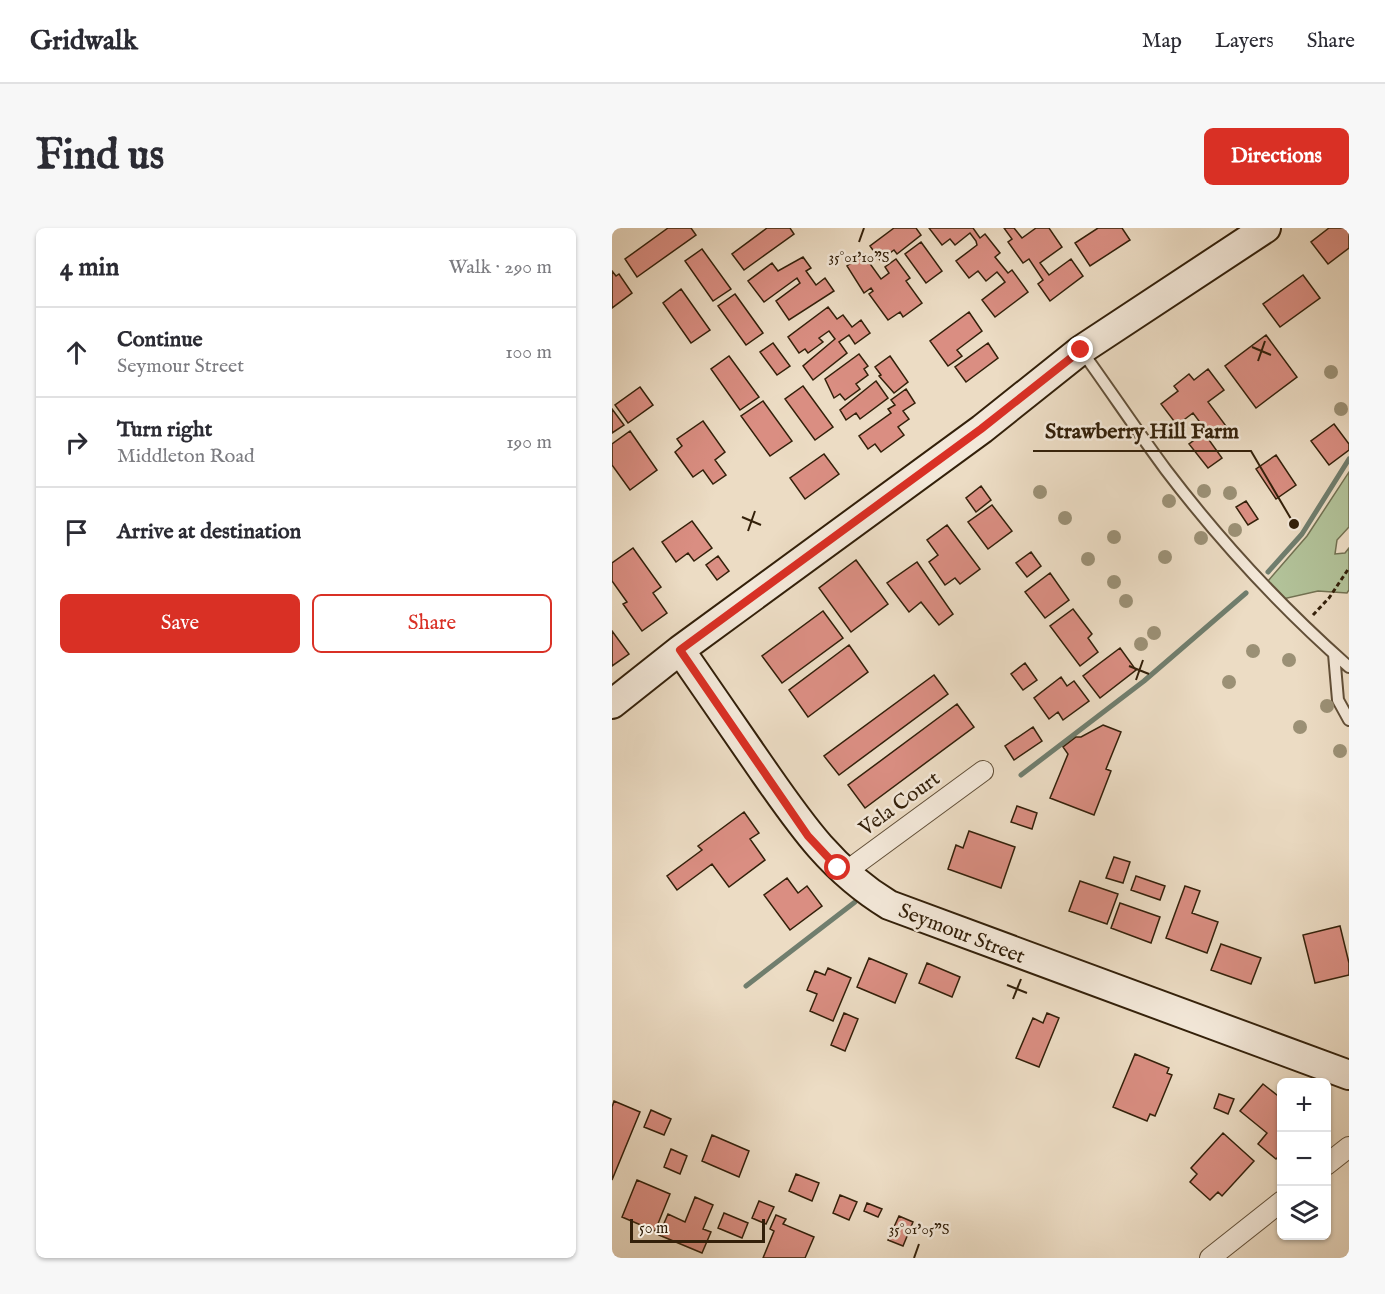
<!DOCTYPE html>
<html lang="en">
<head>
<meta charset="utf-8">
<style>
	body { margin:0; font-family:"IM FELL English",serif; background:#f7f7f7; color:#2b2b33 }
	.controls { position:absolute; right:18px; bottom:18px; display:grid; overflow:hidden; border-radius:9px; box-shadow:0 2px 4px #0004 }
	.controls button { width:54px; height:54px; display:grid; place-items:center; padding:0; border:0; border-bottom:2px solid #e1e1e2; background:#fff; color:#2b2b33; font:30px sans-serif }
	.scale { position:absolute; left:18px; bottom:15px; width:135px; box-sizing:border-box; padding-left:6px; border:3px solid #33200a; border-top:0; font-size:16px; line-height:21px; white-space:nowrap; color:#33200a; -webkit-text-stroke:4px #f3e8d9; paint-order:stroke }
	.stop { position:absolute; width:18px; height:18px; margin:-14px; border:4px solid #d93025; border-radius:50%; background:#fff }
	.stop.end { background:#d93025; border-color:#fff; box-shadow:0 2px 6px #0008 }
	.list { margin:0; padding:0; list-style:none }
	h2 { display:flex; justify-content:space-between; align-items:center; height:78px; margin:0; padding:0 24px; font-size:26px }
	h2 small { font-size:20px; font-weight:400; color:#7c7c81 }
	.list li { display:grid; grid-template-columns:39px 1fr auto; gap:18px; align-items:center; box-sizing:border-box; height:90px; padding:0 24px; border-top:2px solid #e1e1e2 }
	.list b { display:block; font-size:22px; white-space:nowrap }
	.list p { margin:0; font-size:20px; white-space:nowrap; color:#7c7c81 }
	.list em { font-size:20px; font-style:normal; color:#7c7c81 }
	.actions { display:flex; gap:12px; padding:18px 24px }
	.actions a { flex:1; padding:14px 0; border:2px solid #d93025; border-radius:9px; text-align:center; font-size:21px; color:#d93025 }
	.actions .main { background:#d93025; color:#fff }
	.icon { flex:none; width:33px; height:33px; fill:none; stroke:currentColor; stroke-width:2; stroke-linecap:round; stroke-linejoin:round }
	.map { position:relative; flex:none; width:737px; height:1030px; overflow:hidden; border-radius:9px }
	header { display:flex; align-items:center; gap:36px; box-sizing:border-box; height:84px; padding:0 30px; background:#fff; border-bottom:2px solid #e1e1e2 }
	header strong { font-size:28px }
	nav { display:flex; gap:33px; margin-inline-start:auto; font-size:21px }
	.intro { display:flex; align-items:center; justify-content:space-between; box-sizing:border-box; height:144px; padding:0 36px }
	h1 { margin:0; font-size:42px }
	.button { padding:15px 27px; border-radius:9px; background:#d93025; color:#fff; font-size:21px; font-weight:700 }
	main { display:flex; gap:36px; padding:0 36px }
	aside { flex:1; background:#fff; border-radius:9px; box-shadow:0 2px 4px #0004 }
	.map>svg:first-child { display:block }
</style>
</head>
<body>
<header>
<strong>Gridwalk</strong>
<nav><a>Map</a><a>Layers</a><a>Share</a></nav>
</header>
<div class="intro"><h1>Find us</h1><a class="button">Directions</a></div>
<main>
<aside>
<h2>4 min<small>Walk · 290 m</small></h2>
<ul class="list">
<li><svg class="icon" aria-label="ahead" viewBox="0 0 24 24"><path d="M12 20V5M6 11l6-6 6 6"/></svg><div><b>Continue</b><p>Seymour Street</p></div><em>100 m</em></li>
<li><svg class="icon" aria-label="right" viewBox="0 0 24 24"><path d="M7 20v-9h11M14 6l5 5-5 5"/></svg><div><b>Turn right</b><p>Middleton Road</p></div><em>190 m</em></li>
<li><svg class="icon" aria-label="arrive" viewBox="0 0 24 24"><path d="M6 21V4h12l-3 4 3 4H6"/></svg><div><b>Arrive at destination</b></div></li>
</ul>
<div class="actions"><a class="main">Save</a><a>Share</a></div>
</aside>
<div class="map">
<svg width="737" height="1030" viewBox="0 0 737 1030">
	<rect width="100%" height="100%" fill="#ecdcc4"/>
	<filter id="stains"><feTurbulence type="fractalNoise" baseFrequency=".00333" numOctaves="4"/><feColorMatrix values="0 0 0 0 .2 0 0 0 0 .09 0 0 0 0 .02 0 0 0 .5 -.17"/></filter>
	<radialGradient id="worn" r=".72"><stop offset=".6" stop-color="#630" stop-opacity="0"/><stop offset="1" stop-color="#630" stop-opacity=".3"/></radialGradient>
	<path fill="#b2c299" stroke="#727152" stroke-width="1.5" d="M737 244V299L725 312 723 326 733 325 737 320V362L735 365 706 363 671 371 656 353 695 308Z"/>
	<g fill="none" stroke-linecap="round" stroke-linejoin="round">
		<path stroke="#707e6e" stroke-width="5" d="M656 344 690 306 737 231
			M409 547 532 453 634 365
			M134 758 243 674"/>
	</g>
	<path fill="#da8e82" stroke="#33200a" stroke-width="1.5" d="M56 0H79L84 7 25 49 13 31Z
		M155 0H178L182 6 132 42 120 26Z
		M282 0H304L309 7 285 26 282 22 268 32 258 18Z
		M317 0H361L368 10 373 6 388 25 383 29 396 45 400 42 416 64 383 89 370 72 393 54 390 50 385 44 374 53 366 43 357 50 344 33 365 17 364 13 358 5 343 17 338 11 330 17Z
		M392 0H402L410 10 424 0H437L450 19 428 35 437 47 459 31 471 48 438 73 426 56 431 52 417 31 411 35 396 14 400 11Z
		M486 0H510L518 12 478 38 463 15Z
		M717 0H737V20L716 36 699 14Z
		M309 14 330 43 314 55 293 26Z
		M90 21 119 61 101 73 73 33Z
		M251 26 269 51 277 45 273 39 284 31 298 50 294 53 310 75 291 89 288 84 276 92 257 66 261 63 259 60 252 65 235 38Z
		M191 29 199 40 194 43 204 57 213 50 222 63 177 92 164 73 188 55 185 50 152 74 136 53 160 35 166 43Z
		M0 43 4 48 7 46 20 65 0 80Z
		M691 47 708 70 668 99 651 76Z
		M69 61 98 102 79 115 51 75Z
		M123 66 151 105 134 117 106 78Z
		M216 79 225 91 231 87 240 99 249 92 258 105 243 116 237 107 227 114 235 125 201 152 191 138 223 111 217 103 207 110 211 114 196 125 193 121 187 125 176 109Z
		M357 84 370 103 345 122 350 128 336 138 318 113Z
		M654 107 685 149 644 180 613 138Z
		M161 115 178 138 165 147 148 124Z
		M376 115 386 130 354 154 343 139Z
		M247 126 256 138 252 141 256 147 244 156 248 161 233 172 228 166 222 170 213 151Z
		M117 128 147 169 128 182 99 141Z
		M278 128 296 154 282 165 267 148 269 147 263 139Z
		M596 141 612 162 596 174 614 198 599 209 581 185 565 197 549 176 566 163 562 158 577 146 582 152Z
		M264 153 276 170 248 191 244 185 234 192 228 182Z
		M191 158 221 199 203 212 173 171Z
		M28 159 41 177 16 195 3 177Z
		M294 161 303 175 291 183 297 191 286 199 292 207 269 224 263 216 256 221 247 208 279 185 276 181 283 177 279 172Z
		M151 173 180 213 158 228 129 188Z
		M0 181 12 197 0 205Z
		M91 193 113 224 103 232 114 247 101 256 91 242 81 249 63 224 70 218 65 211Z
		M722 196 737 216V222L717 237 699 213Z
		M18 203 45 242 18 262 0 237V216Z
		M592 205 610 230 596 240 577 216Z
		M212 226 227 246 193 271 178 250Z
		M664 227 684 257 664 271 644 241Z
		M369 258 379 272 364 284 354 270Z
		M634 273 646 291 636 297 624 279Z
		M380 277 400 303 376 321 356 294Z
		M80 293 100 320 82 333 76 325 64 334 50 314Z
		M335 297 368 341 348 356 343 350 333 357 317 334 326 327 315 312Z
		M21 320 49 359 41 365 55 385 30 403 11 376 15 374 0 353V335Z
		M419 324 429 338 415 349 404 335Z
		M106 328 117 343 105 352 94 337Z
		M244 332 276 376 239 404 207 360Z
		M305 334 341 386 327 397 309 374 297 384 275 355Z
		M438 345 457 372 433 390 413 364Z
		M461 381 480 406 476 410 486 424 468 438 438 398Z
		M211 383 231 410 170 455 150 428Z
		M0 403 17 426 0 438Z
		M237 417 256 444 196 489 177 462Z
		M508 420 524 442 488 470 471 448Z
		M413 435 425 452 411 462 399 446Z
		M322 447 336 466 227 547 212 528Z
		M449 449 455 458 462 453 477 473 451 492 446 484 437 491 422 470Z
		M345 476 362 499 253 580 236 557Z
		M491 497 509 504 494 541 499 543 482 587 438 570 456 526 451 519 464 509H469Z
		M421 499 430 513 402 532 393 518Z
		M405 578 425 585 420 601 399 594Z
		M132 584 147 605 138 611 153 632 117 659 100 636 65 662 55 648 90 622 86 618Z
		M357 603 403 619 389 660 336 641 344 617 351 620Z
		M502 629 518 634 511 655 494 650Z
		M524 648 553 658 548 672 519 662Z
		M175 650 186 665 195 658 210 678 178 702 152 667Z
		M468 653 506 666 495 696 457 683Z
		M573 658 588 663 580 685 606 694 595 725 554 710Z
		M508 675 548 689 539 715 499 700Z
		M728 698 737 735V747L703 755 691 707Z
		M609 716 649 730 639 756 599 742Z
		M257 730 295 746 283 775 245 759Z
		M315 735 348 749 340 769 307 755Z
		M216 740 239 750 221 793 198 783 205 766 195 762 203 743 213 747Z
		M232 785 246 791 233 823 219 817Z
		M435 785 447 790 427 839 404 830 421 790 431 795Z
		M523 826 557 840 555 845 560 847 543 888 538 886 535 893 501 879Z
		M651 856 670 871V925L664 931 646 916 655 905 628 883Z
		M607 866 622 871 616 886 602 880Z
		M2 873 28 884 0 952V879Z
		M39 882 59 891 52 907 32 899Z
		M611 905 642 933 610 968 606 964 598 972 578 954 585 946 579 940Z
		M100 907 137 923 127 949 90 933Z
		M59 921 75 928 68 946 52 939Z
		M184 946 207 955 200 973 177 963Z
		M25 952 58 966 43 1003 10 989Z
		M228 967 245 974 237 992 221 985Z
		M83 969 101 977 91 1001 99 1004 90 1025 47 1007 56 986 73 994Z
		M147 973 162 979 154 996 140 990Z
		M255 975 270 981 266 989 252 983Z
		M112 985 136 995 130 1010 106 1000Z
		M164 987 174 991 171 996 202 1009 193 1030H151L162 1003 158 1001Z
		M287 988 301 994 291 1018 276 1012Z"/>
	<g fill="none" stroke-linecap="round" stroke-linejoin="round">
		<defs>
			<path id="lane" d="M469 122C498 162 525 203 554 242 608 313 670 380 737 439
				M722 426 726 472 737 492"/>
			<path id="street" d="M232 645 371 543
				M714 937 737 919
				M598 1030 670 973"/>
			<path id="secondary" d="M68 422C95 461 121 499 148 538 187 594 218 641 277 677L737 847
				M0 476 68 422 370 201 469 122 654 0"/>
		</defs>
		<use href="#lane" stroke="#614f38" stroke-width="14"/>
		<use href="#street" stroke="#614f38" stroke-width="22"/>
		<use href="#secondary" stroke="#33200a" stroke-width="32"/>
		<path stroke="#33200a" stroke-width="3" stroke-dasharray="4.5 3" stroke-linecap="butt" d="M701 387 717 370 737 340"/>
		<use href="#lane" stroke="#f3e8d9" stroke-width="10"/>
		<use href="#street" stroke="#f3e8d9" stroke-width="20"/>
		<use href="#secondary" stroke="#f3e8d9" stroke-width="28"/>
	</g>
	<g fill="#9b9075">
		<circle cx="719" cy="144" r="7"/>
		<circle cx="729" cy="181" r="7"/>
		<circle cx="592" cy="263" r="7"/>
		<circle cx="428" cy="264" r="7"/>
		<circle cx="618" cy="265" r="7"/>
		<circle cx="557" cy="273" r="7"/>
		<circle cx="453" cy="290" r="7"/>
		<circle cx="623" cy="302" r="7"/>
		<circle cx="502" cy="309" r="7"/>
		<circle cx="589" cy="310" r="7"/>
		<circle cx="553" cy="329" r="7"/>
		<circle cx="476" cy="331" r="7"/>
		<circle cx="502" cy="354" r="7"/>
		<circle cx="514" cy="373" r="7"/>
		<circle cx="542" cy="405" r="7"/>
		<circle cx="529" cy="416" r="7"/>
		<circle cx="641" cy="423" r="7"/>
		<circle cx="677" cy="432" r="7"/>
		<circle cx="617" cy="454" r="7"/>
		<circle cx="715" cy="478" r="7"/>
		<circle cx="688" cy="499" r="7"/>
		<circle cx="728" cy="523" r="7"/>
	</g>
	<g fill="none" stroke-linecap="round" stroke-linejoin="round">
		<path stroke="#d93025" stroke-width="8" d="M226 640 196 608 68 422 369 201 469 122"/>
	</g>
	<path fill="none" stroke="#33200a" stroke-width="2" d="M247 14 252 0M640 119 659 127M646 133 653 113M130 289 149 297M136 303 143 283M517 438 537 446M524 452 531 432M395 757 415 765M401 771 409 751M302 1030 307 1016"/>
	<g text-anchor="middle" stroke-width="5" stroke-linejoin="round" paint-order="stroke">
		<g font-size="21" fill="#33200a" stroke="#f3e8d9">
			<text transform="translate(287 575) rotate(-36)" y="7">Vela Court</text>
			<text transform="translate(350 705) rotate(21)" y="7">Seymour Street</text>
		</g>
	</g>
	<g font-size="15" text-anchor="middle" fill="#33200a" stroke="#f3e8d9" stroke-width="5" stroke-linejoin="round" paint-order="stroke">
		<text x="247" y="34">35°01'10"S</text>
		<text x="307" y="1006">35°01'05"S</text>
	</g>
	<path fill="none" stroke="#33200a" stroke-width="2" d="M682 296L639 223H421"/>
	<circle fill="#33200a" stroke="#f3e8d9" stroke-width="2" cx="682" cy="296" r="6"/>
	<g font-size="22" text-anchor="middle" font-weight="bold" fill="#33200a" stroke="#f3e8d9" stroke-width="5" stroke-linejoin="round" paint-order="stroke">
		<text x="530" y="210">Strawberry Hill Farm</text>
	</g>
	<rect width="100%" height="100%" filter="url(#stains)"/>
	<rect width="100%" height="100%" fill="url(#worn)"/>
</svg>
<div class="controls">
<button>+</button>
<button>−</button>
<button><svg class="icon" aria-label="layers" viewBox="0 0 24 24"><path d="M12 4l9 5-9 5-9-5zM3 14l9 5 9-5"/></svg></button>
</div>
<div class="scale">50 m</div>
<div class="stop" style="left:226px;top:640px"></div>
<div class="stop end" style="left:469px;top:122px"></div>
</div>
</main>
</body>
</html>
